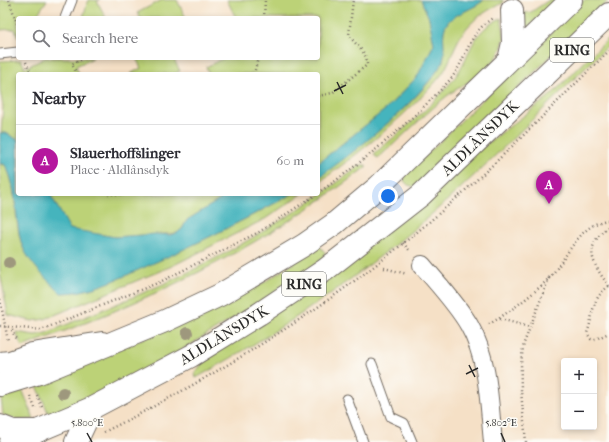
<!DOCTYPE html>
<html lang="en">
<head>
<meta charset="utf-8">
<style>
	body { margin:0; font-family:"IM FELL French Canon",serif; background:#f7f7f7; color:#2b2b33 }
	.controls { position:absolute; right:12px; bottom:12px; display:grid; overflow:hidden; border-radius:4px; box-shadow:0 2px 6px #0003 }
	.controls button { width:36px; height:36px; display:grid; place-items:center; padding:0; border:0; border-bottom:1px solid #e1e1e2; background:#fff; color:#2b2b33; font:20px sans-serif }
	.you { position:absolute; left:388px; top:196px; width:14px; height:14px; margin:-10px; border:3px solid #fff; border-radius:50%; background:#1a73e8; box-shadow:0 0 0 6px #1a73e833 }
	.badge { display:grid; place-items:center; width:26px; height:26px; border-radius:50%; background:#b5179e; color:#fff; font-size:13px; font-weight:700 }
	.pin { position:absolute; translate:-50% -33px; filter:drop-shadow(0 1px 2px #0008) }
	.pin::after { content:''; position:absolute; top:21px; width:14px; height:12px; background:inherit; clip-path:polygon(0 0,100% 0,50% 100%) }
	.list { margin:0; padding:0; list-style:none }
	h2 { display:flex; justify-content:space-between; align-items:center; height:52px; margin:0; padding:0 16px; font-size:17px }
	h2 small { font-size:13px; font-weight:400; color:#7c7c81 }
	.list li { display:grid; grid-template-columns:26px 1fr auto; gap:12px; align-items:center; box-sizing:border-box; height:72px; padding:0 16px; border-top:1px solid #e1e1e2 }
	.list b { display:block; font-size:15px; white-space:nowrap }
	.list p { margin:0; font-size:13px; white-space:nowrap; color:#7c7c81 }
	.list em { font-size:13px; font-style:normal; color:#7c7c81 }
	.icon { flex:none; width:22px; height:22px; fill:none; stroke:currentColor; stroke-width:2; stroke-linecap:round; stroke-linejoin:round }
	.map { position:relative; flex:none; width:609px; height:442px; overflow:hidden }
	.search { position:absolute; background:#fff; box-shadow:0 2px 6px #0003; left:16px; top:16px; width:304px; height:44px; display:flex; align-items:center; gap:10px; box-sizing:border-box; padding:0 14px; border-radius:4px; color:#7c7c81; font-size:15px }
	.panel { position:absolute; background:#fff; box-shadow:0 2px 6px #0003; left:16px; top:72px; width:304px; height:124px; border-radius:4px }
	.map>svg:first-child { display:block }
</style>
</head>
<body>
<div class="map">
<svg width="609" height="442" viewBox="0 0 609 442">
	<rect width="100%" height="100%" fill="#fdfcf7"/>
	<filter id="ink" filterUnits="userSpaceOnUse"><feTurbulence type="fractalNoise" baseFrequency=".025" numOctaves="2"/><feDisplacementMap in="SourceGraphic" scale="8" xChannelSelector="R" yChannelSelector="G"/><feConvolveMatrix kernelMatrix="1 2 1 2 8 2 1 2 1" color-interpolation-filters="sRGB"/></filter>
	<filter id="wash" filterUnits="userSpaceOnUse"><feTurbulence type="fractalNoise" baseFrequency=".012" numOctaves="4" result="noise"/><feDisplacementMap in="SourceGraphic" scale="16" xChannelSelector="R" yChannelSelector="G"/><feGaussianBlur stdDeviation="0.9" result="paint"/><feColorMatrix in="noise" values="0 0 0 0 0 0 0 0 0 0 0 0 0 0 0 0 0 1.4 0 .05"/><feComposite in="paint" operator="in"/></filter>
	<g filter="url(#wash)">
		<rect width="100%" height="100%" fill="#f5e0c6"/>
		<path fill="#bcd277" stroke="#747e51" d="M0 0H47L35 18H18V38L15 29 0 30Z
			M88 0H100L97 1 106 18H83Z
			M162 0H177L186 18H140L137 13Z
			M227 0H421L429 18 434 44 417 77 386 109 318 163V74H209L206 67 224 58H318V18H236Z
			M484 0H503V3C482 12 464 25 455 47 450 58 447 69 438 79 407 115 357 155 318 183V178C359 147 414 108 441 65 449 52 438 34 448 22 454 14 474 9 484 0Z
			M549 0H557L522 33 520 14 531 12Z
			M584 0H609L415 187 408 185 404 181 405 176Z
			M501 18C502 24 505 33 504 39 498 72 464 81 442 100 420 119 400 139 378 158L375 156 374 154C401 131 431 108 452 81 472 57 468 33 501 18Z
			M609 38V45C561 91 514 139 465 184 385 259 292 325 196 378L194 375 205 359 551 95Z
			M45 58H93L76 66 79 74H18V140L6 133H1L3 107 0 90V61L21 60 25 68Z
			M136 58H173L180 71 174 74H130L141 68Z
			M0 164H4C17 180 14 224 22 245 26 257 52 282 61 293 89 293 116 280 142 268 193 246 243 221 292 194H302L265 219 172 266 45 319 32 321 8 315 0 272Z
			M361 165H366V167C258 250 149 301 22 347L16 332 35 335 46 333C84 317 123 302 161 285 232 253 299 212 361 165Z
			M50 194H229L187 220 182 229 177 233 115 237 70 230Z
			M319 246 325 252 323 259C236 319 146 376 49 415L36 383 216 308 263 283Z
			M22 389 34 419 18 420 3 415 1 397Z"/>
		<path fill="#44b4bd" stroke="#387074" d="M421 0H484C474 9 454 14 448 22 438 34 449 52 441 65 415 105 357 150 318 178V163L386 109 417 77 434 44 429 18Z
			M0 133H6L18 140V194H50L70 229 115 237 155 234 170 235 177 233 182 229 187 220 229 194H292C244 220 195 245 145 267 118 279 90 293 61 293 48 281 28 262 22 245 15 224 17 179 4 164H0Z"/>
	</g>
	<g filter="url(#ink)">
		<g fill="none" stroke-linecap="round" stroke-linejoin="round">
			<defs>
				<path id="service" d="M65 18 72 0
					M0 54 18 52
					M372 364 391 417 404 423 412 442
					M347 399 363 442"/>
				<path id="minor" d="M422 265C438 284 457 304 469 325 489 360 489 403 493 442"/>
				<path id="secondary" d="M0 363 10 362 32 354 102 343
					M0 426 13 431H38"/>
				<path id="primary" d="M509 60 513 43 512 10
					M0 385 39 373 165 321 220 295 304 245 334 224 378 187 571 0
					M11 442 92 408 191 356 259 314 325 270 421 195 609 14
					M76 442 92 408"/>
			</defs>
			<use href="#service" stroke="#726a61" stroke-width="11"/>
			<use href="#minor" stroke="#726a61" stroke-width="20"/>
			<use href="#secondary" stroke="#726a61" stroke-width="24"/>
			<use href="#primary" stroke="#726a61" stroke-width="24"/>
			<path stroke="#726a61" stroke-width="2.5" stroke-dasharray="1 3" stroke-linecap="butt" d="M9 0 18 26
				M264 18 265 0
				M26 62 31 74
				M77 74 72 64 84 58
				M254 74 258 58
				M318 96 332 93 367 65C367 51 356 46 349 35L353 0
				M318 193C362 163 412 121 448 82 467 62 466 34 493 18
				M108 194H123
				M403 243 411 252
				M384 268 407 274
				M609 286C589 301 595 313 587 333L591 339H596L609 333
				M609 286C591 262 583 247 609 226
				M0 299 8 341
				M500 319 530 327
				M489 324C503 317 539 290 549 278 567 259 579 223 609 220
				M0 326 41 330 160 282 259 232 317 194
				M12 330 16 340
				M37 395 42 407
				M30 396 36 410
				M104 432C226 371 340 300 443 210 501 160 554 104 609 51
				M526 442C523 408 517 377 524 343L549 278"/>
			<use href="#service" stroke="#fff" stroke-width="9"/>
			<use href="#minor" stroke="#fff" stroke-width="18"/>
			<use href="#secondary" stroke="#fff" stroke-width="22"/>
			<use href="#primary" stroke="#fff" stroke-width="22"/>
		</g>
		<g fill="#9e987d">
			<circle cx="9" cy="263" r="6"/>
			<circle cx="187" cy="333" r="6"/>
			<circle cx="63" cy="393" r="6"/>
		</g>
	</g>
	<path fill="none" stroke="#2b2b2b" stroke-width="1.5" d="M337 82 343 94M334 91 346 85M469 365 475 377M466 374 478 368M87 433 92 442M501 433 505 442"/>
	<g text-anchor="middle" stroke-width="3" stroke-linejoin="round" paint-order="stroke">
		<g fill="#fdfcf7" stroke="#6a6a68" stroke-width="1">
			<rect x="550" y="38" width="44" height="24" rx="3"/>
			<rect x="282" y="272" width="44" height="24" rx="3"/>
		</g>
		<g font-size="14" font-weight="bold" fill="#2b2b2b">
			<text x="572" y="55">RING</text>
			<text x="304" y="289">RING</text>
		</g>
		<g font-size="15" fill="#2b2b2b" stroke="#fdfcf7">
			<text transform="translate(480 138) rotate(-44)" y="5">ALDLÂNSDYK</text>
			<text transform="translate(224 335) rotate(-31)" y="5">ALDLÂNSDYK</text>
		</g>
	</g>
	<g font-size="10" text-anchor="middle" fill="#2b2b2b" stroke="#fdfcf7" stroke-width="3" stroke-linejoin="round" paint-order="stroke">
		<text x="87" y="426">5.800°E</text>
		<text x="501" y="426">5.802°E</text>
	</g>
</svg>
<div class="controls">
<button>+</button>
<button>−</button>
</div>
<div class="you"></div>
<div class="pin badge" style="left:549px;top:204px">A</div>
<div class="search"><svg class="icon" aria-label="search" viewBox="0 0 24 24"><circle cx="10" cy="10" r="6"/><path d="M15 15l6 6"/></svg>Search here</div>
<section class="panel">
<h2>Nearby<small></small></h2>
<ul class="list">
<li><span class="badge">A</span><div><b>Slauerhoffslinger</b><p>Place · Aldlânsdyk</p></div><em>60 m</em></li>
</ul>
</section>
</div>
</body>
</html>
